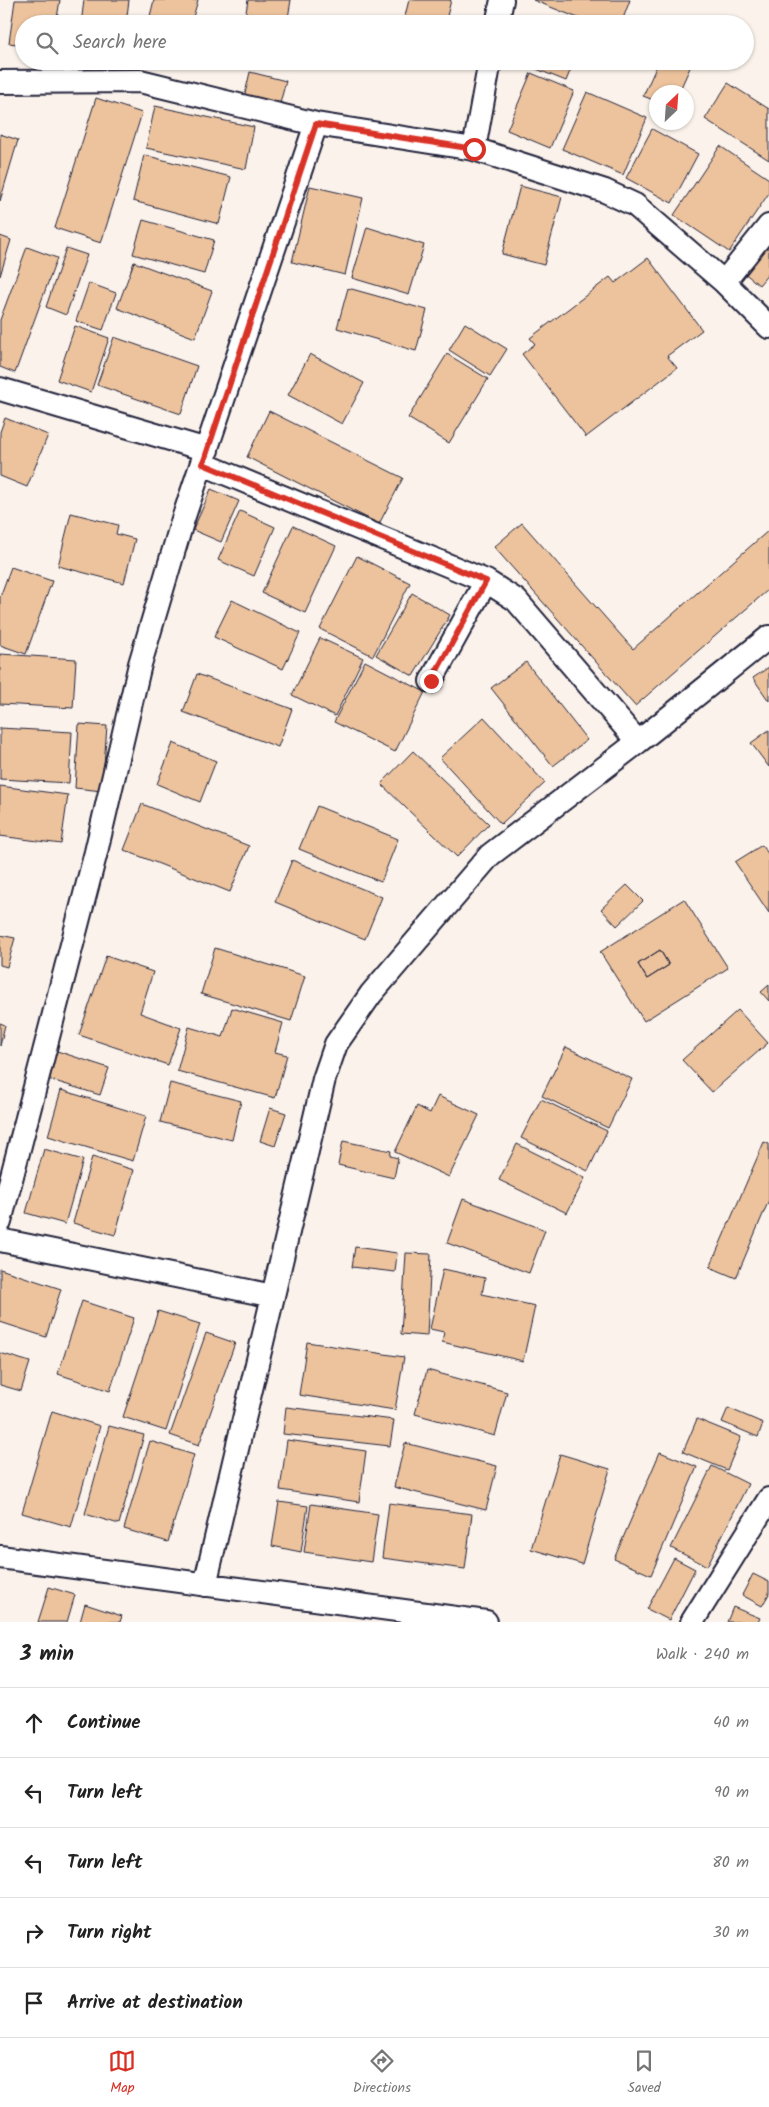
<!DOCTYPE html>
<html lang="en">
<head>
<meta charset="utf-8">
<style>
	body { margin:0; font-family:Kalam,sans-serif; background:#f2f2f2; color:#222 }
	.compass { position:absolute; left:649px; top:85px; width:45px; height:45px; border-radius:50%; background:#fff; box-shadow:0 1px 4px #0004; rotate:25deg }
	.stop { position:absolute; width:15px; height:15px; margin:-11px; border:4px solid #d93025; border-radius:50%; background:#fff }
	.stop.end { background:#d93025; border-color:#fff; box-shadow:0 1px 5px #0008 }
	.list { margin:0; padding:0; list-style:none }
	h2 { display:flex; justify-content:space-between; align-items:center; height:65px; margin:0; padding:0 20px; font-size:21px }
	h2 small { font-size:16px; font-weight:400; color:#767676 }
	.list li { display:grid; grid-template-columns:32px 1fr auto; gap:15px; align-items:center; box-sizing:border-box; height:70px; padding:0 20px; border-top:1px solid #e0e0e0 }
	.list b { display:block; font-size:19px; white-space:nowrap }
	.list em { font-size:16px; font-style:normal; color:#767676 }
	.icon { flex:none; width:28px; height:28px; fill:none; stroke:currentColor; stroke-width:2; stroke-linecap:round; stroke-linejoin:round }
	.map { position:relative; flex:none; width:769px; height:1622px; overflow:hidden }
	.search { position:absolute; background:#fff; box-shadow:0 1px 4px #0004; left:15px; right:15px; top:15px; height:55px; display:flex; align-items:center; gap:12px; box-sizing:border-box; padding:0 18px; border-radius:28px; color:#767676; font-size:19px }
	.sheet { height:415px; background:#fff }
	nav { display:flex; justify-content:space-around; align-items:center; box-sizing:border-box; height:70px; border-top:1px solid #e0e0e0; background:#fff; font-size:14px; color:#767676 }
	nav a { display:grid; justify-items:center; gap:2px }
	nav .on { color:#d93025 }
	.map>svg:first-child { display:block }
</style>
</head>
<body>
<div class="map">
<svg width="769" height="1622" viewBox="0 0 769 1622">
	<rect width="100%" height="100%" fill="#fbf3eb"/>
	<filter id="ink" filterUnits="userSpaceOnUse"><feTurbulence type="fractalNoise" baseFrequency=".02" numOctaves="2"/><feDisplacementMap in="SourceGraphic" scale="10" xChannelSelector="R" yChannelSelector="G"/><feConvolveMatrix kernelMatrix="1 2 1 2 8 2 1 2 1" color-interpolation-filters="sRGB"/></filter>
	<g filter="url(#ink)">
		<path fill="#edc39d" stroke="#22223b" fill-rule="evenodd" d="M15 0H60L56 24H24V45L9 43Z
			M84 0H129L126 24H81Z
			M154 0H198L191 24H148Z
			M248 0H291L287 24H244Z
			M409 0H451L445 24H403Z
			M533 0H630L621 24H593Z
			M542 19 553 24H541Z
			M413 61H437L435 67Z
			M526 61H574L566 81 524 64Z
			M659 61 692 63 679 92H656V101L643 96Z
			M250 72 286 81 279 107 244 98Z
			M531 73 574 91 550 148 507 130Z
			M728 83 769 109V160L705 119Z
			M587 92 647 118 623 175 562 149Z
			M96 98 142 113 101 243 55 228Z
			M155 106 254 127 246 169 146 148Z
			M652 129 698 154 672 203 626 178Z
			M0 134 18 140 0 201Z
			M720 146 769 179V193L729 252 674 215Z
			M144 155 231 177 219 224 133 201Z
			M310 186 363 198 345 275 292 262Z
			M520 186 562 197 544 265 502 254Z
			M143 220 214 240 204 274 133 254Z
			M367 227 424 245 409 295 352 278Z
			M0 236 11 240 0 276Z
			M769 240V273L759 285 742 271Z
			M27 247 57 258 15 373 0 367V320Z
			M66 248 87 255 66 315 46 307Z
			M648 258 702 330 667 356 677 368 586 437 522 354 535 344 530 338 610 277 615 283Z
			M134 262 212 291 195 338 117 308Z
			M89 283 116 293 103 330 76 321Z
			M348 288 427 310 416 351 337 328Z
			M465 323 507 349 490 376 449 350Z
			M75 326 109 338 91 392 57 380Z
			M114 337 197 366 181 414 97 385Z
			M310 354 364 383 342 424 288 395Z
			M447 354 488 379 449 443 408 418Z
			M269 411 403 478 379 524 247 457Z
			M5 418 48 435 27 487 0 476V432Z
			M211 489 239 501 221 542 193 530Z
			M240 511 275 527 254 576 218 560Z
			M71 513 118 525 116 534 135 539 124 583 58 566Z
			M522 523 633 649 769 530V589L635 706 494 547Z
			M293 526 336 546 305 613 262 593Z
			M357 556 410 583 373 656 320 629Z
			M11 567 52 581 26 654 0 645V597Z
			M412 593 450 615 413 676 376 655Z
			M232 600 300 633 283 669 214 637Z
			M320 638 363 658 335 716 292 695Z
			M0 654 76 659 73 708 0 704Z
			M365 661 425 692 395 752 334 722Z
			M526 662 587 740 553 766 491 688Z
			M769 667V701L753 678Z
			M197 674 292 709 278 747 183 712Z
			M484 717 545 783 501 824 440 758Z
			M79 724 107 726 102 791 75 788Z
			M0 728 72 732 69 783 0 779Z
			M769 730V767L751 743Z
			M173 743 216 761 200 802 157 784Z
			M413 751 489 824 457 857 381 784Z
			M0 786 68 795 61 844 0 836Z
			M142 804 249 846 230 892 124 850Z
			M317 806 398 839 381 882 299 849Z
			M762 845 769 855V913L735 862Z
			M292 860 382 897 365 939 275 902Z
			M627 885 643 901 617 926 601 909Z
			M684 899 728 968 644 1021 600 952ZM660 950 669 965 647 979 638 964Z
			M0 935 15 938 7 967 0 965Z
			M215 948 305 976 291 1021 201 994Z
			M660 950 669 965 647 979 638 964Z
			M106 956 153 972 140 1013 181 1028 168 1065 79 1035Z
			M769 985V1001L761 992Z
			M232 1008 283 1023 275 1052 287 1055 275 1098 177 1071 189 1027 223 1037Z
			M738 1010 768 1043 712 1092 682 1060Z
			M0 1023 5 1025 0 1046Z
			M566 1047 632 1079 608 1128 542 1096Z
			M57 1051 109 1068 100 1095 48 1079Z
			M170 1083 241 1101 232 1140 160 1122Z
			M61 1090 146 1116 133 1161 48 1136Z
			M438 1096 479 1115 449 1177 395 1152 417 1106 430 1113Z
			M541 1099 607 1131 588 1171 521 1138Z
			M270 1108 286 1113 275 1146 260 1141Z
			M343 1141 391 1151 390 1156 398 1158 394 1178 338 1165Z
			M764 1142 769 1144V1200L736 1278 710 1267Z
			M517 1144 585 1178 567 1213 499 1180Z
			M44 1149 83 1160 65 1224 26 1213Z
			M92 1157 134 1170 115 1235 73 1223Z
			M463 1199 545 1230 529 1273 447 1243Z
			M355 1247 397 1253 395 1272 352 1267Z
			M406 1253 431 1254 427 1336 401 1334Z
			M0 1269 61 1289 46 1337 0 1322Z
			M443 1269 485 1278 482 1294 535 1306 523 1361 442 1342 444 1332 430 1329Z
			M82 1301 134 1318 110 1391 58 1374Z
			M158 1311 200 1324 166 1431 123 1417Z
			M206 1333 235 1343 199 1445 170 1435Z
			M307 1342 404 1357 395 1410 299 1395Z
			M0 1353 30 1362 21 1391 0 1385Z
			M427 1370 507 1392 495 1436 415 1414Z
			M286 1407 394 1420 390 1446 283 1434Z
			M728 1408 763 1423 758 1437 722 1422Z
			M52 1411 100 1426 71 1527 22 1513Z
			M697 1419 741 1437 727 1470 683 1452Z
			M109 1426 144 1435 119 1524 85 1514Z
			M287 1440 366 1451 359 1502 280 1490Z
			M150 1441 194 1455 168 1542 124 1529Z
			M405 1443 497 1466 486 1510 394 1487Z
			M660 1452 697 1467 651 1575 614 1559Z
			M560 1454 610 1469 582 1564 531 1549Z
			M712 1466 748 1484 707 1566 671 1548Z
			M279 1502 308 1506 301 1552 272 1546Z
			M389 1503 472 1514 465 1569 382 1558Z
			M311 1504 378 1514 371 1562 304 1552Z
			M674 1558 695 1569 669 1620 647 1609Z
			M753 1574 769 1582V1594L762 1606 742 1595Z
			M49 1587 75 1595 67 1622H38Z
			M85 1604 122 1616 120 1622H80Z
			M733 1607 760 1618 758 1622H727Z"/>
		<g fill="none" stroke-linecap="round" stroke-linejoin="round">
			<defs>
				<path id="street" d="M497 24 502 0
					M0 82 140 81 316 124 474 149 605 191 635 205 724 282 769 327
					M474 149 490 61
					M724 282 769 226
					M0 389 207 450
					M203 464 486 581 516 600 638 742
					M431 681 486 581
					M0 1222 96 852 140 664 183 519 316 124
					M0 1240 273 1296
					M0 1557 486 1622
					M205 1585 324 1079 336 1044 371 994 490 855 638 742 769 637
					M692 1622 769 1499"/>
			</defs>
			<use href="#street" stroke="#22223b" stroke-width="26"/>
			<use href="#street" stroke="#fff" stroke-width="22"/>
		</g>
	</g>
	<g fill="none" stroke-linecap="round" stroke-linejoin="round" filter="url(#ink)">
		<path stroke="#d93025" stroke-width="6" d="M431 681 486 581 203 464 316 124 474 149"/>
	</g>
</svg>
<svg class="compass" viewBox="-18 -18 36 36"><path d="M0-13l5 13h-10z" fill="#e53935"/><path d="M0 13l5-13h-10z" fill="#767676"/></svg>
<div class="stop" style="left:474px;top:149px"></div>
<div class="stop end" style="left:431px;top:681px"></div>
<div class="search"><svg class="icon" aria-label="search" viewBox="0 0 24 24"><circle cx="10" cy="10" r="6"/><path d="M15 15l6 6"/></svg>Search here</div>
</div>
<section class="sheet">
<h2>3 min<small>Walk · 240 m</small></h2>
<ul class="list">
<li><svg class="icon" aria-label="ahead" viewBox="0 0 24 24"><path d="M12 20V5M6 11l6-6 6 6"/></svg><div><b>Continue</b></div><em>40 m</em></li>
<li><svg class="icon" aria-label="left" viewBox="0 0 24 24"><path d="M17 20v-9H6M10 6l-5 5 5 5"/></svg><div><b>Turn left</b></div><em>90 m</em></li>
<li><svg class="icon" aria-label="left" viewBox="0 0 24 24"><path d="M17 20v-9H6M10 6l-5 5 5 5"/></svg><div><b>Turn left</b></div><em>80 m</em></li>
<li><svg class="icon" aria-label="right" viewBox="0 0 24 24"><path d="M7 20v-9h11M14 6l5 5-5 5"/></svg><div><b>Turn right</b></div><em>30 m</em></li>
<li><svg class="icon" aria-label="arrive" viewBox="0 0 24 24"><path d="M6 21V4h12l-3 4 3 4H6"/></svg><div><b>Arrive at destination</b></div></li>
</ul>
</section>
<nav>
<a class="on"><svg class="icon" aria-label="map" viewBox="0 0 24 24"><path d="M3 6l6-2 6 2 6-2v14l-6 2-6-2-6 2zM9 4v14M15 6v14"/></svg>Map</a>
<a><svg class="icon" aria-label="directions" viewBox="0 0 24 24"><path d="M12 3l9 9-9 9-9-9zM9 14v-3h6M13 9l2 2-2 2"/></svg>Directions</a>
<a><svg class="icon" aria-label="saved" viewBox="0 0 24 24"><path d="M7 4h10v16l-5-4-5 4z"/></svg>Saved</a>
</nav>
</body>
</html>
